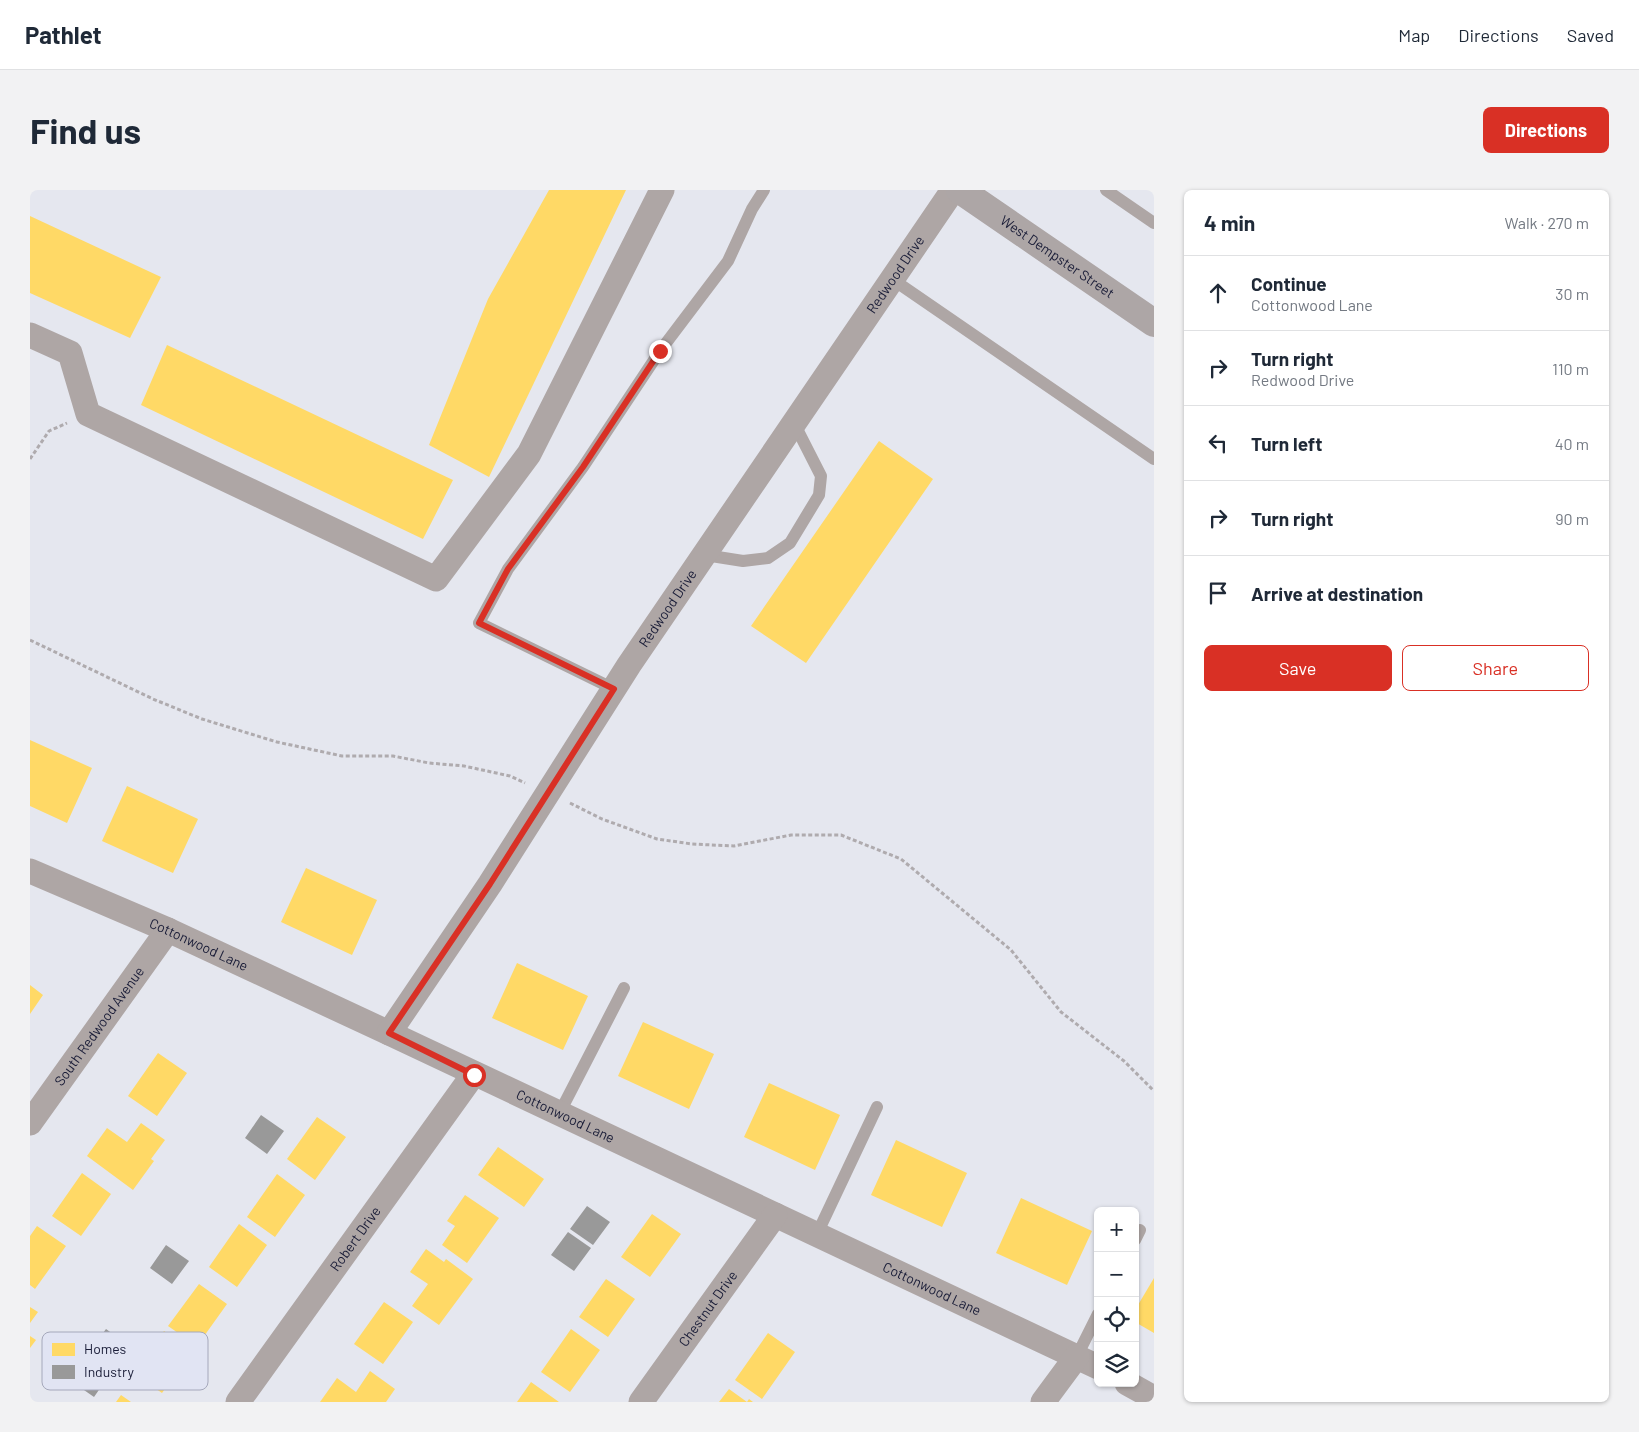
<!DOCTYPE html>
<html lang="en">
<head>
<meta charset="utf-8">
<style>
	body { margin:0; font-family:Barlow,sans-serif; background:#f2f2f3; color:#1f2937 }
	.controls { position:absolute; right:15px; bottom:15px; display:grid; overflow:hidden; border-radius:8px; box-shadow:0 1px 4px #0004 }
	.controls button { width:45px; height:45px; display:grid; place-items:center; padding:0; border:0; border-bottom:1px solid #e0e1e3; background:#fff; color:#1f2937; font:25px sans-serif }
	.stop { position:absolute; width:15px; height:15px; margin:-11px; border:4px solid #d93025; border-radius:50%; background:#fff }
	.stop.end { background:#d93025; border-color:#fff; box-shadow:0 1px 5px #0008 }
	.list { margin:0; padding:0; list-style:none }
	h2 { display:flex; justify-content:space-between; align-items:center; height:65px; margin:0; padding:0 20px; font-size:21px }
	h2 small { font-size:16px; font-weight:400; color:#747a83 }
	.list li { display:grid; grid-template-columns:32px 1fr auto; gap:15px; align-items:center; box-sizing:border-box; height:75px; padding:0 20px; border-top:1px solid #e0e1e3 }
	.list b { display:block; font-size:19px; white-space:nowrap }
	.list p { margin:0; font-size:16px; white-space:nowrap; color:#747a83 }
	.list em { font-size:16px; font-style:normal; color:#747a83 }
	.actions { display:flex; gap:10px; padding:15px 20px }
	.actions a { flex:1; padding:11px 0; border:1px solid #d93025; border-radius:8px; text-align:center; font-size:18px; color:#d93025 }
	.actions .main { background:#d93025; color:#fff }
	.icon { flex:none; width:28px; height:28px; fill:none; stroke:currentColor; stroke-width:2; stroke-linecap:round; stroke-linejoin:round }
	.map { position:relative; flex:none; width:1124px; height:1212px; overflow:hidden; border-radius:8px }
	header { display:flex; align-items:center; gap:30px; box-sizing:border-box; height:70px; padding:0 25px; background:#fff; border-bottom:1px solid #e0e1e3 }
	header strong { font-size:24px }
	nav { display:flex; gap:28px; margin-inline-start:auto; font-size:18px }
	.intro { display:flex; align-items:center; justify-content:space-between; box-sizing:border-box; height:120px; padding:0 30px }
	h1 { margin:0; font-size:35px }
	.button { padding:12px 22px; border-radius:8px; background:#d93025; color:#fff; font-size:18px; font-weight:700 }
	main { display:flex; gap:30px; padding:0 30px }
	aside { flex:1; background:#fff; border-radius:8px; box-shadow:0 1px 4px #0004 }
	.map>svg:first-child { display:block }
</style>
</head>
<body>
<header>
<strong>Pathlet</strong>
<nav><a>Map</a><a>Directions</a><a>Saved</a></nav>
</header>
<div class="intro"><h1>Find us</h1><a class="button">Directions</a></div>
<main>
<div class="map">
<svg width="1124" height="1212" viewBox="0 0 1124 1212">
	<rect width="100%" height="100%" fill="#e5e7ef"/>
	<path fill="#ffd966" d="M519 0H596L459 287 399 255 458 109Z
		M0 26 131 87 100 148 0 103Z
		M137 155 423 290 393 349 111 215Z
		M849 251 903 289 776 473 721 436Z
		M0 550 62 578 37 633 0 616Z
		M97 596 168 629 143 683 72 651Z
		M276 678 347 710 322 765 251 732Z
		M487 773 558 806 533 860 462 828Z
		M0 795 13 805 0 824Z
		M613 832 684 864 659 919 588 886Z
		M128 863 157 883 127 926 98 906Z
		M739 893 810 925 785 980 714 947Z
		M287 927 316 947 285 990 257 969Z
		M111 933 135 950 121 969 124 971 103 1000 57 966 77 938 97 952Z
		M866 950 937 983 912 1037 841 1005Z
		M468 957 514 989 494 1017 448 985Z
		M52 983 81 1004 51 1046 22 1026Z
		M247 984 275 1005 245 1047 217 1027Z
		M435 1005 469 1028 437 1073 412 1055 425 1036 417 1031Z
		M991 1008 1062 1041 1037 1095 966 1063Z
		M622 1024 651 1044 620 1087 591 1067Z
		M209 1034 237 1055 207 1097 179 1077Z
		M7 1036 36 1056 5 1099 0 1095V1046Z
		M396 1059 414 1072 416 1069 443 1089 409 1135 382 1116 398 1094 380 1082Z
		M1124 1088V1143L1105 1132V1120Z
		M576 1089 605 1109 578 1147 549 1127Z
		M169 1094 197 1114 167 1156 138 1136Z
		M354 1112 383 1132 353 1174 324 1154Z
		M0 1117 8 1122 0 1133Z
		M541 1139 570 1160 540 1202 511 1182Z
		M134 1141 162 1161 132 1203 103 1183Z
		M738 1143 765 1162 732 1209 705 1190Z
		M0 1146 6 1150 0 1158Z
		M340 1181 365 1199 356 1212H290L307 1188 326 1202Z
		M501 1192 529 1212H487Z
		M699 1199 717 1212 719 1209 723 1212H689Z
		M91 1205 101 1212H86Z"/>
	<path fill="#999" d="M231 925 254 941 237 964 215 948Z
		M557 1016 580 1032 563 1055 540 1039Z
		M538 1042 561 1058 544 1081 521 1065Z
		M136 1055 159 1071 142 1094 120 1078Z
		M76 1139 98 1155 82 1178 59 1162Z
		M57 1168 80 1184 64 1207 41 1191Z"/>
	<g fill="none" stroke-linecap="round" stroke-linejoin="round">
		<path stroke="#afabae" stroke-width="3" stroke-dasharray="4 2.5" stroke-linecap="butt" d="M0 269 19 241 37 233
			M0 450 123 509 172 529 247 552 312 566H363L399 573 434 576 480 586 495 593
			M540 613 572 629 627 649 662 654 704 656 761 645H811L871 669 981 760 1031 822 1094 871 1124 901"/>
		<path stroke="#aea6a5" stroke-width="12" d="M1076 0 1124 33
			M862 89 1124 269
			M675 365 713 371 738 368 760 353 789 305 791 286 764 233
			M584 499 449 433 478 379 553 277 630 161 698 71 722 19 734 0
			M529 924 594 798
			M787 1044 847 917
			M1105 1050 1110 1040
			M1047 1166 1068 1124"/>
		<g stroke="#aea6a5" stroke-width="25">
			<path d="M0 145 40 163 58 224 406 389 499 264 632 0"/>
			<path id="s1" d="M0 681 138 740 359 843 1068 1177"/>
			<path id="s2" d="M359 843 460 694 599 475 923 0"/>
			<path id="s3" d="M0 933 138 740"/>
			<path d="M1097 1193 1124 1208"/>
			<path id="s4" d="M208 1212 443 885"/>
			<path id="s5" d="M611 1212 745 1025"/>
			<path d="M1013 1212 1047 1166"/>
		</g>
		<path stroke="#ada6a6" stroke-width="28" id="s6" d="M930 0 1124 133"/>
	</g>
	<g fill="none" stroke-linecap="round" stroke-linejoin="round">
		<path stroke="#d93025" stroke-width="6" d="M444 885 359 843 460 694 584 499 449 433 478 379 553 277 630 161"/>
	</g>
	<g text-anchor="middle" stroke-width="5" stroke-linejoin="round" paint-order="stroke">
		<g font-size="14" fill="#191c37" stroke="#e1e4f3">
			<text dy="5" stroke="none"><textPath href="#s6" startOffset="118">West Dempster Street</textPath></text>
			<text dy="5" stroke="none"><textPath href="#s2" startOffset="912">Redwood Drive</textPath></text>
			<text dy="5" stroke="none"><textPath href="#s2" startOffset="508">Redwood Drive</textPath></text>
			<text dy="5" stroke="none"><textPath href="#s1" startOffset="184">Cottonwood Lane</textPath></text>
			<text dy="5" stroke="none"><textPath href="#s3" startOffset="119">South Redwood Avenue</textPath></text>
			<text dy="5" stroke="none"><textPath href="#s1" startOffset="589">Cottonwood Lane</textPath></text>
			<text dy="5" stroke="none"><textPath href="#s4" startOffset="201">Robert Drive</textPath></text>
			<text dy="5" stroke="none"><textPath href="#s1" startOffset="994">Cottonwood Lane</textPath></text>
			<text dy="5" stroke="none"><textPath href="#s5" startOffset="115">Chestnut Drive</textPath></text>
		</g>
	</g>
	<rect x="12" y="1142" width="166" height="58" rx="8" fill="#e1e4f3" stroke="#a5a8bb" stroke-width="1"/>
	<rect x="22" y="1153" width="23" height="13" fill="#ffd966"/>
	<rect x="22" y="1175" width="23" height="14" fill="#999"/>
	<g font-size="14" fill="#191c37">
		<text x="54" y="1164">Homes</text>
		<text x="54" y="1187">Industry</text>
	</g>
</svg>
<div class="controls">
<button>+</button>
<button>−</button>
<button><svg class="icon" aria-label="locate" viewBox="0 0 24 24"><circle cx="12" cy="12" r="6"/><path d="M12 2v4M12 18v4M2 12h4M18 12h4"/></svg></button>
<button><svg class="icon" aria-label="layers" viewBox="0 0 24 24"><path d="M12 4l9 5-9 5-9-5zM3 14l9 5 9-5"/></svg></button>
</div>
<div class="stop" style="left:444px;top:885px"></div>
<div class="stop end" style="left:630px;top:161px"></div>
</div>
<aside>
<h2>4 min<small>Walk · 270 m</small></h2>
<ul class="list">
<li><svg class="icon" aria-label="ahead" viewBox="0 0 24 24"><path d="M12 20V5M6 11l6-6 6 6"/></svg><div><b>Continue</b><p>Cottonwood Lane</p></div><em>30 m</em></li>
<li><svg class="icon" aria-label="right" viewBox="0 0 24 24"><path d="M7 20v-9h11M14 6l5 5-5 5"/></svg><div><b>Turn right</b><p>Redwood Drive</p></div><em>110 m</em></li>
<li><svg class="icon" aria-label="left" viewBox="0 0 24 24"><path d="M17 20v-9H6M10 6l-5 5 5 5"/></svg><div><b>Turn left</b></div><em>40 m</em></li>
<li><svg class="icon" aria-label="right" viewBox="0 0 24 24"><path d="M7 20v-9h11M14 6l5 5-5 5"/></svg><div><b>Turn right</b></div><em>90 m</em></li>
<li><svg class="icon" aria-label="arrive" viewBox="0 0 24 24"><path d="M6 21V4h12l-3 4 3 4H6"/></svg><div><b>Arrive at destination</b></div></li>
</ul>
<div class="actions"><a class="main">Save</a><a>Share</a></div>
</aside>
</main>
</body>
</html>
